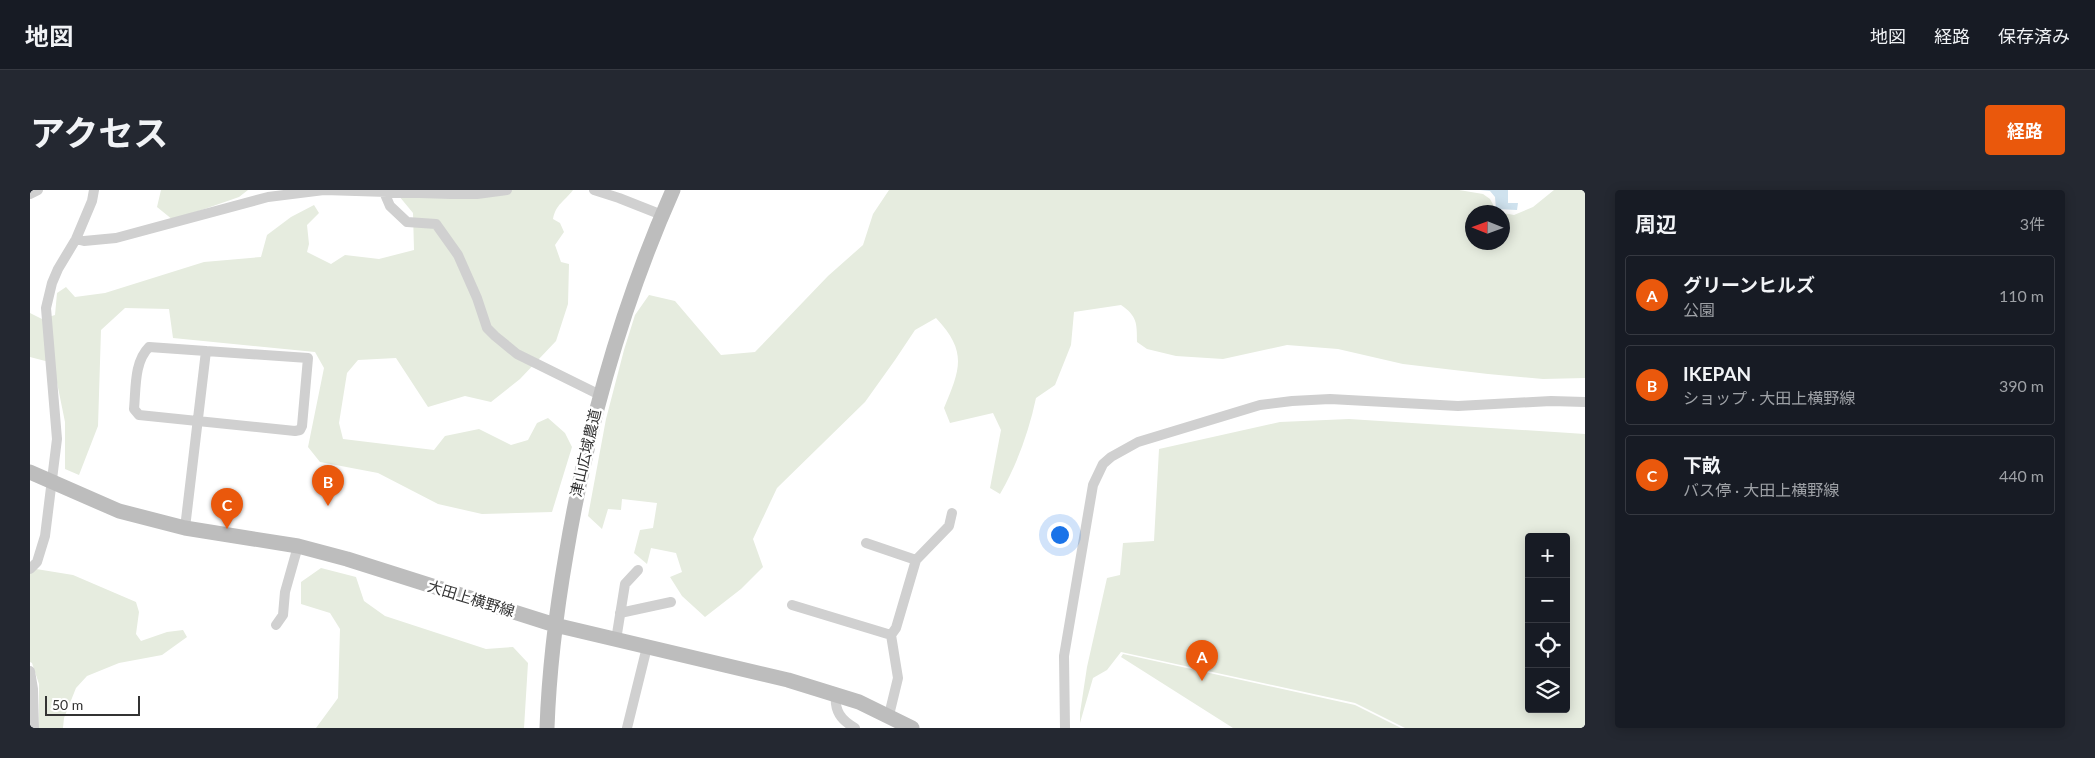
<!DOCTYPE html>
<html lang="ja">
<head>
<meta charset="utf-8">
<style>
	body { margin:0; font-family:Lato,"Noto Sans JP",sans-serif; background:#242831; color:#f1f3f6 }
	.controls { position:absolute; right:15px; bottom:15px; display:grid; overflow:hidden; border-radius:5px; box-shadow:0 2px 12px #0003 }
	.controls button { width:45px; height:45px; display:grid; place-items:center; padding:0; border:0; border-bottom:1px solid #363941; background:#171b24; color:#f1f3f6; font:25px sans-serif }
	.compass { position:absolute; left:1435px; top:15px; width:45px; height:45px; border-radius:50%; background:#171b24; box-shadow:0 2px 12px #0003; rotate:271deg }
	.scale { position:absolute; left:15px; bottom:12px; width:95px; box-sizing:border-box; padding-left:5px; border:2px solid #333; border-top:0; font-size:14px; line-height:18px; white-space:nowrap; color:#333; -webkit-text-stroke:4px #fff; paint-order:stroke }
	.you { position:absolute; left:1029px; top:344px; width:18px; height:18px; margin:-12px; border:4px solid #fff; border-radius:50%; background:#1a73e8; box-shadow:0 0 0 8px #1a73e833 }
	.badge { display:grid; place-items:center; width:32px; height:32px; border-radius:50%; background:#ea580c; color:#fff; font-size:16px; font-weight:700 }
	.pin { position:absolute; translate:-50% -41px; filter:drop-shadow(0 1px 2px #0008) }
	.pin::after { content:''; position:absolute; top:26px; width:18px; height:15px; background:inherit; clip-path:polygon(0 0,100% 0,50% 100%) }
	.list { margin:0; padding:0; list-style:none }
	h2 { display:flex; justify-content:space-between; align-items:center; height:65px; margin:0; padding:0 20px; font-size:21px }
	h2 small { font-size:16px; font-weight:400; color:#9ea1a6 }
	.list li { display:grid; grid-template-columns:32px 1fr auto; gap:15px; align-items:center; box-sizing:border-box; height:80px; margin:0 10px 10px; padding:0 10px; border:1px solid #363941; border-radius:5px }
	.list b { display:block; font-size:19px; white-space:nowrap }
	.list p { margin:0; font-size:16px; white-space:nowrap; color:#9ea1a6 }
	.list em { font-size:16px; font-style:normal; color:#9ea1a6 }
	.icon { flex:none; width:28px; height:28px; fill:none; stroke:currentColor; stroke-width:2; stroke-linecap:round; stroke-linejoin:round }
	.map { position:relative; flex:none; width:1555px; height:538px; overflow:hidden; border-radius:5px }
	header { display:flex; align-items:center; gap:30px; box-sizing:border-box; height:70px; padding:0 25px; background:#171b24; border-bottom:1px solid #363941 }
	header strong { font-size:24px }
	nav { display:flex; gap:28px; margin-inline-start:auto; font-size:18px }
	.intro { display:flex; align-items:center; justify-content:space-between; box-sizing:border-box; height:120px; padding:0 30px }
	h1 { margin:0; font-size:35px }
	.button { padding:12px 22px; border-radius:5px; background:#ea580c; color:#fff; font-size:18px; font-weight:700 }
	main { display:flex; gap:30px; padding:0 30px }
	aside { flex:1; background:#171b24; border-radius:5px; box-shadow:0 2px 12px #0003 }
	.map>svg:first-child { display:block }
</style>
</head>
<body>
<header>
<strong>地図</strong>
<nav><a>地図</a><a>経路</a><a>保存済み</a></nav>
</header>
<div class="intro"><h1>アクセス</h1><a class="button">経路</a></div>
<main>
<div class="map">
<svg width="1555" height="538" viewBox="0 0 1555 538">
	<rect width="100%" height="100%" fill="#fff"/>
	<path fill="#e6ecdf" fill-rule="evenodd" d="M131 0H218L209 7 143 30 127 17Z
		M364 0H543C534 12 526 14 523 29L530 33 534 42 525 55 531 72 539 74 538 114 526 151 490 189 461 212 435 206 398 217 366 168 328 170 317 183 309 233 313 249 404 260 415 246 449 239 481 255 498 250 507 233 518 228 535 243 542 257 522 322 452 324 408 314 348 283 290 272 278 257 294 178 285 162 143 148 139 119 95 118 71 140 68 236 49 285 35 279V232L23 173 0 167V123L12 129 25 125 27 103 36 97 45 107 75 103 174 72 231 67 237 45 261 27 284 15 289 23 277 35 279 54 277 62 301 74 315 65 349 69 384 60 383 23Z
		M859 0H1429L1453 4 1460 9 1467 22H1442V52H1472L1473 23 1484 25 1503 17 1524 0H1555V188L1513 189 1458 184 1373 174 1308 159 1257 155 1193 169 1146 166 1117 159 1107 152C1107 133 1107 126 1091 115L1044 122 1041 155 1025 195 1006 208C999 241 987 275 970 304L960 298 971 240 963 223 920 233 914 218C930 179 938 162 906 128L885 140 865 170 835 212 747 298 723 349 733 377 711 399 675 427 652 406 640 387 652 382 646 363 621 358 617 374 604 363 610 340 623 338 627 313 592 309 591 320 578 319 572 339 558 326 576 229 594 160 605 125 619 105 645 111 691 165 725 162 798 86 833 55 843 24Z
		M1319 229 1555 244V538H1375L1325 513 1091 462 1077 480 1063 488 1050 533V523L1057 477 1077 388 1090 385 1093 353 1124 351 1129 259 1250 232ZM1499 347H1536V519H1499Z
		M0 378 43 385 106 412 109 422 106 444 111 451 137 442 153 440 157 447 132 465 89 473 57 486 46 498 34 528 33 538H9V494L2 473 0 472Z
		M291 378 326 387 334 411 355 426 456 459 483 457 498 473 494 538H286L308 508 310 439 300 423 271 414V392Z
		M1093 464 1325 515 1371 538H1203L1091 467Z"/>
	<path fill="#cfe2ee" d="M1450 0H1478V13H1488L1487 20 1466 19 1465 7 1460 1Z"/>
	<g fill="none" stroke-linecap="round" stroke-linejoin="round">
		<path stroke="#d0d0d0" stroke-width="10" d="M564 0 589 8 632 25
			M354 2 360 16 377 32 406 34 428 65 447 108 457 138 465 146 487 164 570 205
			M0 4 8 0
			M46 49 54 51 86 48 238 7 294 0 421 4H447L477 0
			M155 338 176 161 119 157C104 172 106 198 104 219L109 225 265 241 270 240 272 236 278 168 176 161
			M836 353 886 370
			M0 379 7 372 15 346 27 249 16 118 22 93 28 79 46 49 62 11 64 0
			M762 415 861 445
			M590 423 641 412
			M246 435 253 425 255 402 268 356
			M861 445 866 438 886 370 919 336 922 323
			M586 450 595 394 608 380
			M0 481 3 499 4 538
			M806 504C804 521 811 530 825 538
			M859 525 868 488 861 445
			M597 538 617 457
			M1035 538 1034 466 1063 295 1073 274 1081 267 1108 252 1230 215 1262 211 1300 209 1428 216 1521 211 1555 212"/>
		<path stroke="#bdbdbd" stroke-width="15" d="M0 282 89 321 155 338 268 356 317 369 525 435 758 490 829 512 882 538
			M517 538C519 480 526 423 536 365 557 239 591 117 643 0"/>
	</g>
	<g text-anchor="middle" stroke-width="5" stroke-linejoin="round" paint-order="stroke">
		<g font-size="15" fill="#333" stroke="#fff">
			<text transform="translate(556 263) rotate(-77)" y="5">津山広域農道</text>
			<text transform="translate(441 409) rotate(17)" y="5">大田上横野線</text>
		</g>
	</g>
</svg>
<div class="controls">
<button>+</button>
<button>−</button>
<button><svg class="icon" aria-label="locate" viewBox="0 0 24 24"><circle cx="12" cy="12" r="6"/><path d="M12 2v4M12 18v4M2 12h4M18 12h4"/></svg></button>
<button><svg class="icon" aria-label="layers" viewBox="0 0 24 24"><path d="M12 4l9 5-9 5-9-5zM3 14l9 5 9-5"/></svg></button>
</div>
<svg class="compass" viewBox="-18 -18 36 36"><path d="M0-13l5 13h-10z" fill="#e53935"/><path d="M0 13l5-13h-10z" fill="#9ea1a6"/></svg>
<div class="scale">50 m</div>
<div class="you"></div>
<div class="pin badge" style="left:1172px;top:491px">A</div>
<div class="pin badge" style="left:298px;top:316px">B</div>
<div class="pin badge" style="left:197px;top:339px">C</div>
</div>
<aside>
<h2>周辺<small>3件</small></h2>
<ul class="list">
<li><span class="badge">A</span><div><b>グリーンヒルズ</b><p>公園</p></div><em>110 m</em></li>
<li><span class="badge">B</span><div><b>IKEPAN</b><p>ショップ · 大田上横野線</p></div><em>390 m</em></li>
<li><span class="badge">C</span><div><b>下畝</b><p>バス停 · 大田上横野線</p></div><em>440 m</em></li>
</ul>
</aside>
</main>
</body>
</html>
